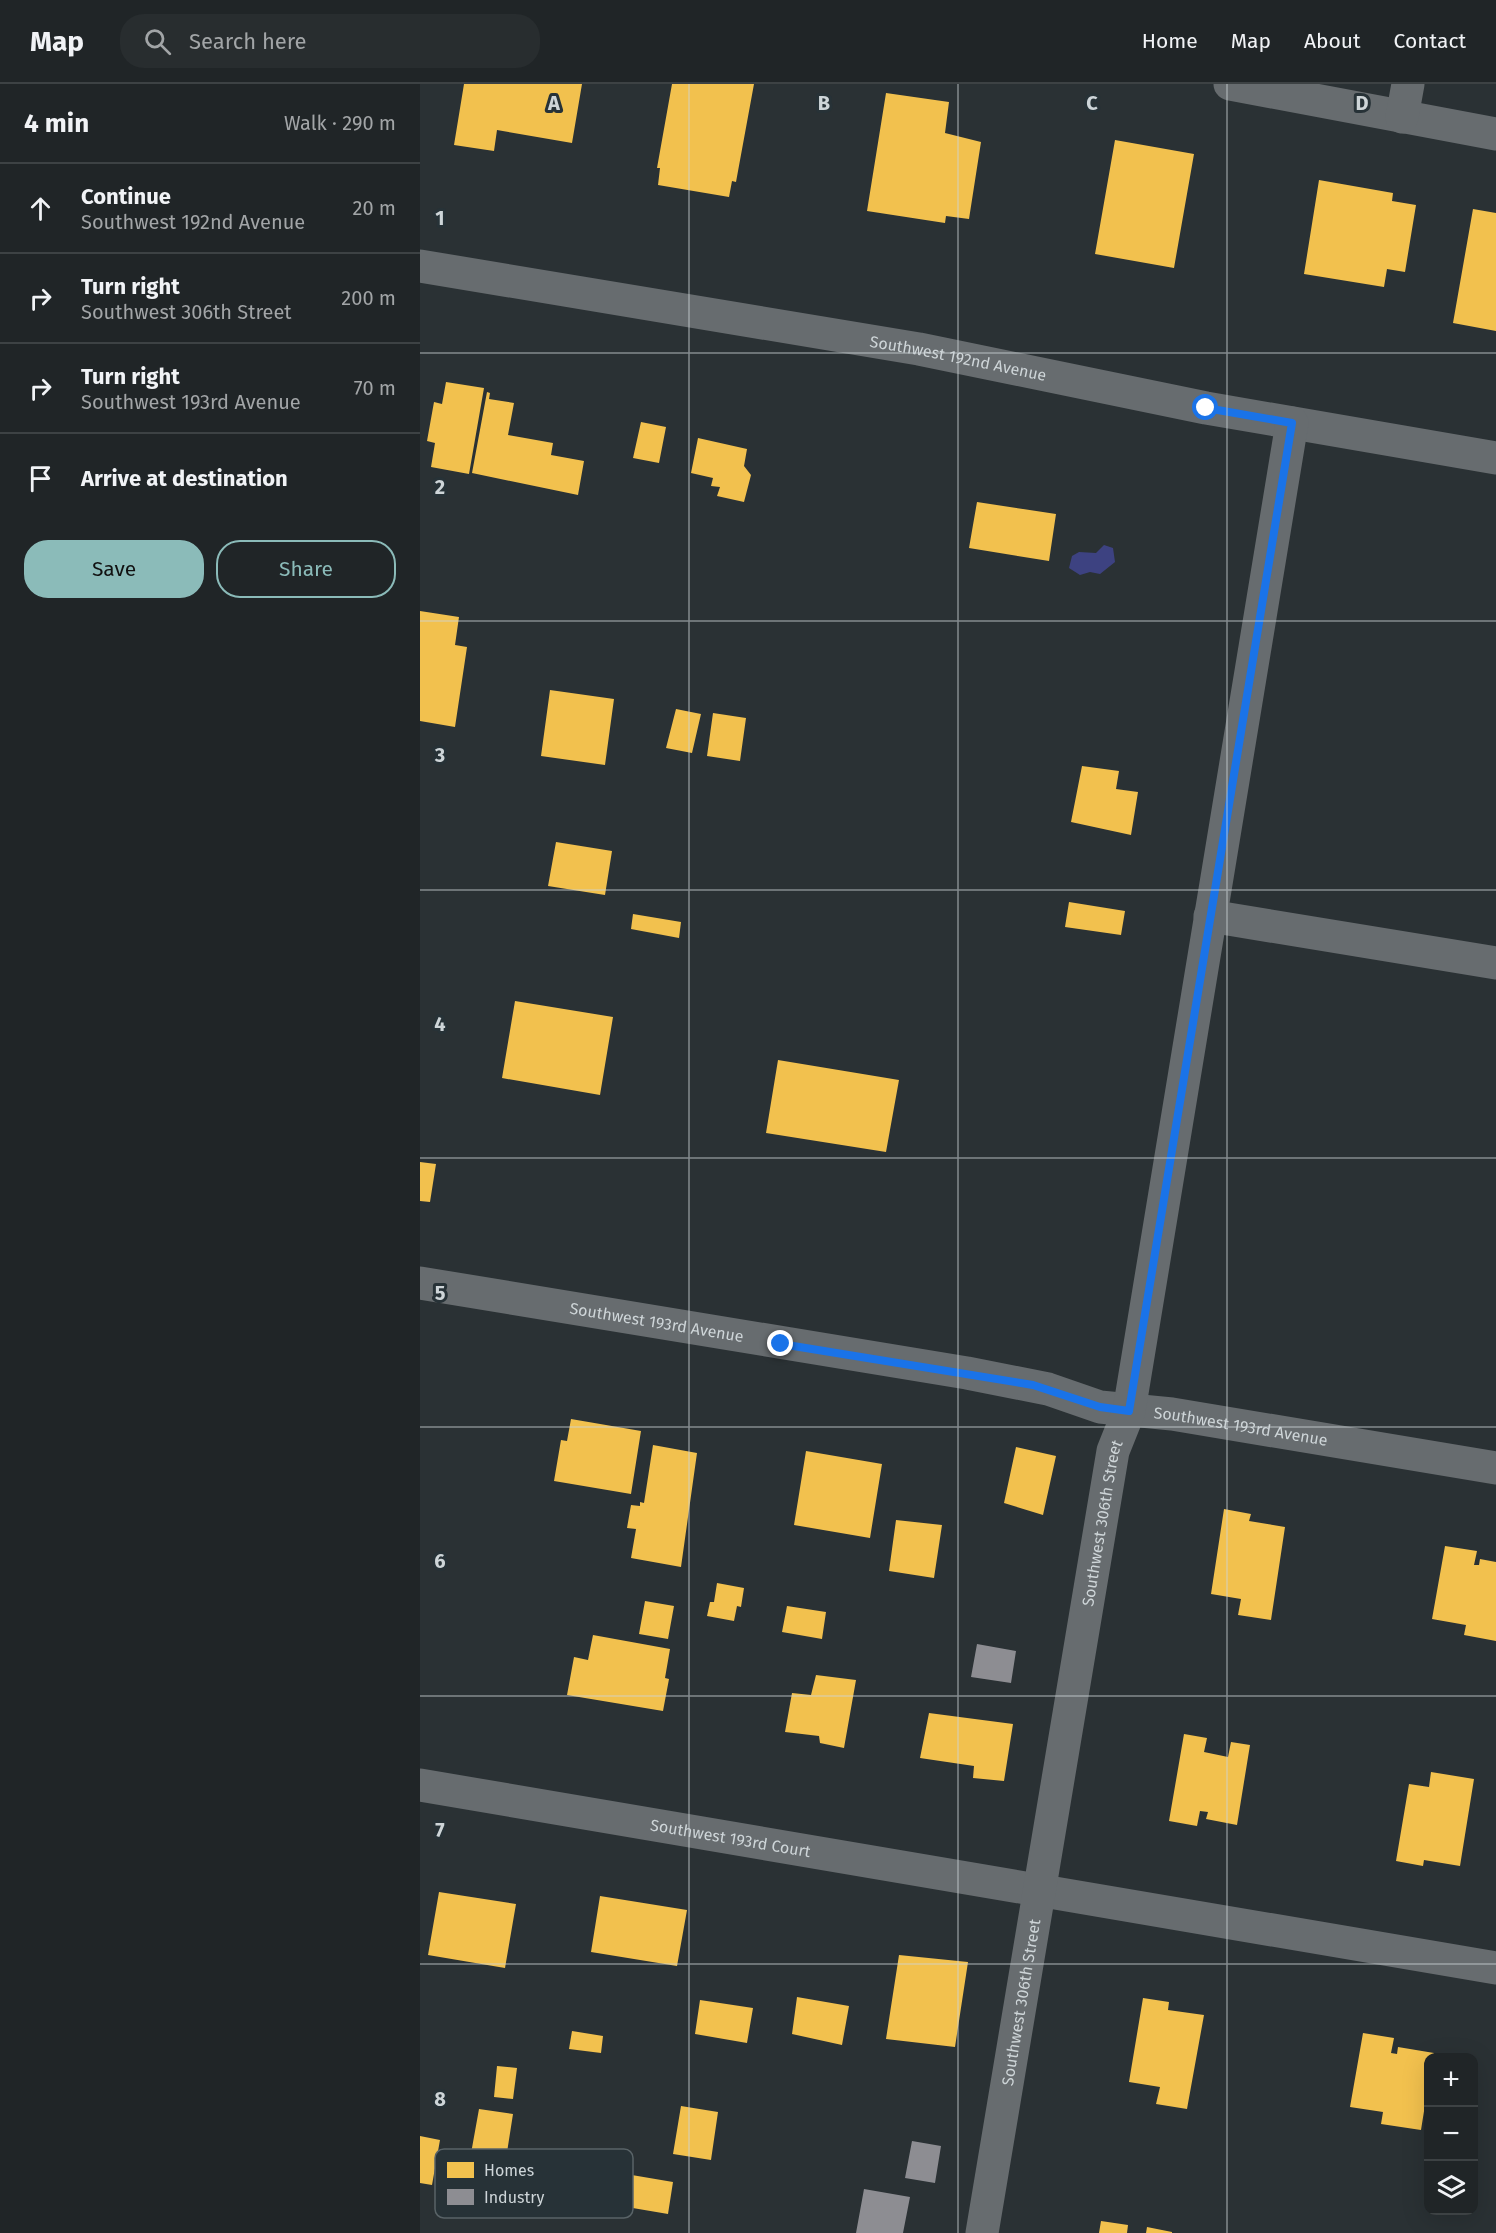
<!DOCTYPE html>
<html lang="en">
<head>
<meta charset="utf-8">
<style>
	body { margin:0; font-family:"Fira Sans",sans-serif; background:#282d2f; color:#f1f3f6 }
	.controls { position:absolute; right:18px; bottom:18px; display:grid; overflow:hidden; border-radius:12px; box-shadow:0 6px 24px #0002 }
	.controls button { width:54px; height:54px; display:grid; place-items:center; padding:0; border:0; border-bottom:2px solid #3d4244; background:#202527; color:#f1f3f6; font:30px sans-serif }
	.stop { position:absolute; width:18px; height:18px; margin:-14px; border:4px solid #1a73e8; border-radius:50%; background:#fff }
	.stop.end { background:#1a73e8; border-color:#fff; box-shadow:0 2px 6px #0008 }
	.list { margin:0; padding:0; list-style:none }
	h2 { display:flex; justify-content:space-between; align-items:center; height:78px; margin:0; padding:0 24px; font-size:26px }
	h2 small { font-size:20px; font-weight:400; color:#a2a5a7 }
	.list li { display:grid; grid-template-columns:39px 1fr auto; gap:18px; align-items:center; box-sizing:border-box; height:90px; padding:0 24px; border-top:2px solid #3d4244 }
	.list b { display:block; font-size:22px; white-space:nowrap }
	.list p { margin:0; font-size:20px; white-space:nowrap; color:#a2a5a7 }
	.list em { font-size:20px; font-style:normal; color:#a2a5a7 }
	.actions { display:flex; gap:12px; padding:18px 24px }
	.actions a { flex:1; padding:14px 0; border:2px solid #8bbbb9; border-radius:24px; text-align:center; font-size:21px; color:#8bbbb9 }
	.actions .main { background:#8bbbb9; color:#111 }
	.icon { flex:none; width:33px; height:33px; fill:none; stroke:currentColor; stroke-width:2; stroke-linecap:round; stroke-linejoin:round }
	.map { position:relative; flex:none; width:1076px; height:2149px; overflow:hidden }
	header { display:flex; align-items:center; gap:36px; box-sizing:border-box; height:84px; padding:0 30px; background:#202527; border-bottom:2px solid #3d4244 }
	header strong { font-size:28px }
	nav { display:flex; gap:33px; margin-inline-start:auto; font-size:21px }
	.search { width:420px; height:54px; background:#282d2f; display:flex; align-items:center; gap:15px; box-sizing:border-box; padding:0 21px; border-radius:24px; color:#a2a5a7; font-size:22px }
	main { display:flex }
	aside { flex:1; background:#202527 }
	.map>svg:first-child { display:block }
</style>
</head>
<body>
<header>
<strong>Map</strong>
<div class="search"><svg class="icon" aria-label="search" viewBox="0 0 24 24"><circle cx="10" cy="10" r="6"/><path d="M15 15l6 6"/></svg>Search here</div>
<nav><a>Home</a><a>Map</a><a>About</a><a>Contact</a></nav>
</header>
<main>
<aside>
<h2>4 min<small>Walk · 290 m</small></h2>
<ul class="list">
<li><svg class="icon" aria-label="ahead" viewBox="0 0 24 24"><path d="M12 20V5M6 11l6-6 6 6"/></svg><div><b>Continue</b><p>Southwest 192nd Avenue</p></div><em>20 m</em></li>
<li><svg class="icon" aria-label="right" viewBox="0 0 24 24"><path d="M7 20v-9h11M14 6l5 5-5 5"/></svg><div><b>Turn right</b><p>Southwest 306th Street</p></div><em>200 m</em></li>
<li><svg class="icon" aria-label="right" viewBox="0 0 24 24"><path d="M7 20v-9h11M14 6l5 5-5 5"/></svg><div><b>Turn right</b><p>Southwest 193rd Avenue</p></div><em>70 m</em></li>
<li><svg class="icon" aria-label="arrive" viewBox="0 0 24 24"><path d="M6 21V4h12l-3 4 3 4H6"/></svg><div><b>Arrive at destination</b></div></li>
</ul>
<div class="actions"><a class="main">Save</a><a>Share</a></div>
</aside>
<div class="map">
<svg width="1076" height="2149" viewBox="0 0 1076 2149">
	<rect width="100%" height="100%" fill="#2a3134"/>
	<path fill="#3d4281" d="M684 461 693 464 695 478 680 490 670 488 660 491 649 484 652 472 659 468 676 469Z"/>
	<path fill="#f2c14e" d="M44 0H162L152 59 77 46 74 67 34 61Z
		M252 0H334L316 98 312 97 309 113 238 101 240 84H237Z
		M466 9 529 18 525 49 561 58 549 135 526 132 525 139 447 127Z
		M695 56 774 70 754 184 675 170Z
		M899 96 973 109 972 117 996 121 985 188 967 185 964 203 884 190Z
		M1053 125 1076 129V247L1033 239Z
		M26 298 64 304 49 390 11 383 15 359 7 357 14 318 22 320Z
		M67 308 70 309 69 315 94 319 88 351 133 359 131 371 164 377 158 411 52 389Z
		M221 338 246 343 239 379 213 374Z
		M278 354 327 365 324 382 331 391 324 418 297 412 300 403 291 402 293 394 271 389Z
		M557 418 636 430 629 477 549 464Z
		M0 527 39 533 35 561 47 563 35 643 0 637Z
		M130 606 194 615 185 681 121 672Z
		M256 625 281 630 272 669 246 664Z
		M293 629 326 634 320 677 287 672Z
		M662 682 699 687 696 705 718 708 711 751 651 738Z
		M136 758 192 767 185 811 128 802Z
		M649 818 705 827 701 851 645 843Z
		M213 830 261 838 259 854 211 845Z
		M95 917 193 933 180 1011 82 994Z
		M358 976 479 996 466 1068 346 1049Z
		M0 1078 16 1080 10 1118 0 1117Z
		M151 1335 221 1347 211 1410 134 1397 141 1356 147 1357Z
		M233 1361 277 1369 261 1483 211 1474 216 1445 207 1444 211 1421 220 1422V1418L224 1419Z
		M596 1363 636 1372 623 1431 584 1419Z
		M386 1367 462 1380 450 1454 374 1441Z
		M804 1425 831 1430 829 1437 865 1443 851 1536 818 1531 821 1515 791 1510Z
		M476 1436 522 1441 514 1494 469 1487Z
		M1025 1462 1057 1467 1054 1481H1059L1060 1475 1076 1478V1557L1044 1551 1046 1541 1012 1535Z
		M297 1499 324 1504 321 1523 317 1522 314 1537 287 1532 290 1518H294Z
		M225 1517 254 1522 248 1555 219 1550Z
		M367 1522 406 1528 402 1555 362 1548Z
		M173 1551 250 1565 245 1594 249 1595 243 1627 147 1611 154 1573 168 1576Z
		M396 1591 436 1596 424 1664 400 1659 399 1652 365 1648 372 1609 391 1611Z
		M509 1629 593 1640 584 1697 553 1694 554 1682 500 1674Z
		M764 1650 787 1654 784 1668 808 1673 811 1658 830 1661 817 1741 786 1735 788 1728 780 1727 777 1742 749 1737Z
		M1011 1688 1054 1695 1040 1782 1004 1776 1003 1782 976 1777 989 1700 1009 1703Z
		M19 1808 96 1820 85 1884 8 1871Z
		M180 1812 267 1826 257 1882 171 1868Z
		M479 1871 548 1878 535 1963 466 1955Z
		M377 1913 429 1922 422 1961 372 1950Z
		M723 1914 749 1918 748 1926 784 1931 767 2025 736 2020 740 2003 709 1998Z
		M280 1916 333 1924 327 1959 275 1950Z
		M152 1947 183 1952 181 1969 149 1965Z
		M943 1949 974 1954 971 1969 977 1970 978 1963 1014 1969V1974H1008V2002L1001 2046 961 2040 963 2028 930 2023Z
		M77 1982 97 1984 93 2015 74 2013Z
		M261 2022 298 2028 291 2076 253 2070Z
		M59 2025 93 2030 85 2081 50 2075Z
		M0 2052 20 2056 12 2101 0 2099Z
		M200 2089 253 2098 248 2130 195 2121Z
		M681 2137 708 2141 707 2149H679Z
		M727 2143 752 2148V2149H726Z"/>
	<path fill="#8d8d92" d="M557 1560 596 1567 591 1599 551 1593Z
		M492 2057 521 2062 515 2099 485 2094Z
		M444 2105 490 2113 483 2149H436Z"/>
	<g fill="none" stroke-linecap="round" stroke-linejoin="round">
		<g stroke="#676c6f" stroke-width="33">
			<path d="M810 0 1076 50"/>
			<path d="M982 33 988 0"/>
			<path id="s1" d="M0 182 499 265 786 324 1076 374"/>
			<path d="M790 832 1076 879"/>
			<path id="s2" d="M0 1199 547 1289 628 1305 680 1323 752 1330 1076 1384"/>
			<path id="s3" d="M0 1701 1076 1884"/>
			<path id="s4" d="M562 2149 693 1367 709 1327 872 339"/>
		</g>
	</g>
	<g fill="none" stroke-linecap="round" stroke-linejoin="round">
		<path stroke="#1a73e8" stroke-width="8" d="M361 1260 613 1301 680 1323 709 1327 872 339 786 324"/>
	</g>
	<path fill="none" stroke="#ced5d8" stroke-width="1.5" stroke-opacity="0.55" d="M269 0V2149M538 0V2149M807 0V2149M0 269H1076M0 537H1076M0 806H1076M0 1074H1076M0 1343H1076M0 1612H1076M0 1880H1076"/>
	<g text-anchor="middle" stroke-width="6" stroke-linejoin="round" paint-order="stroke">
		<g font-size="16" fill="#ced5d8" stroke="#273237">
			<text dy="6" stroke="none"><textPath href="#s1" startOffset="546">Southwest 192nd Avenue</textPath></text>
			<text dy="6" stroke="none"><textPath href="#s2" startOffset="240">Southwest 193rd Avenue</textPath></text>
			<text dy="6" stroke="none"><textPath href="#s2" startOffset="834">Southwest 193rd Avenue</textPath></text>
			<text dy="6" stroke="none"><textPath href="#s4" startOffset="720">Southwest 306th Street</textPath></text>
			<text dy="6" stroke="none"><textPath href="#s3" startOffset="315">Southwest 193rd Court</textPath></text>
			<text dy="6" stroke="none"><textPath href="#s4" startOffset="234">Southwest 306th Street</textPath></text>
		</g>
	</g>
	<rect x="15" y="2065" width="198" height="69" rx="9" fill="#273237" stroke="#596367" stroke-width="1.5"/>
	<rect x="27" y="2078" width="27" height="16" fill="#f2c14e"/>
	<rect x="27" y="2105" width="27" height="16" fill="#8d8d92"/>
	<g font-size="16" fill="#ced5d8">
		<text x="64" y="2092">Homes</text>
		<text x="64" y="2119">Industry</text>
	</g>
	<g font-size="20" text-anchor="middle" font-weight="bold" fill="#ced5d8" stroke="#273237" stroke-width="6" stroke-linejoin="round" paint-order="stroke">
		<text x="134" y="26">A</text>
		<text x="404" y="26">B</text>
		<text x="672" y="26">C</text>
		<text x="942" y="26">D</text>
		<text x="20" y="141">1</text>
		<text x="20" y="410">2</text>
		<text x="20" y="678">3</text>
		<text x="20" y="947">4</text>
		<text x="20" y="1216">5</text>
		<text x="20" y="1484">6</text>
		<text x="20" y="1753">7</text>
		<text x="20" y="2022">8</text>
	</g>
</svg>
<div class="controls">
<button>+</button>
<button>−</button>
<button><svg class="icon" aria-label="layers" viewBox="0 0 24 24"><path d="M12 4l9 5-9 5-9-5zM3 14l9 5 9-5"/></svg></button>
</div>
<div class="stop" style="left:786px;top:324px"></div>
<div class="stop end" style="left:361px;top:1260px"></div>
</div>
</main>
</body>
</html>
